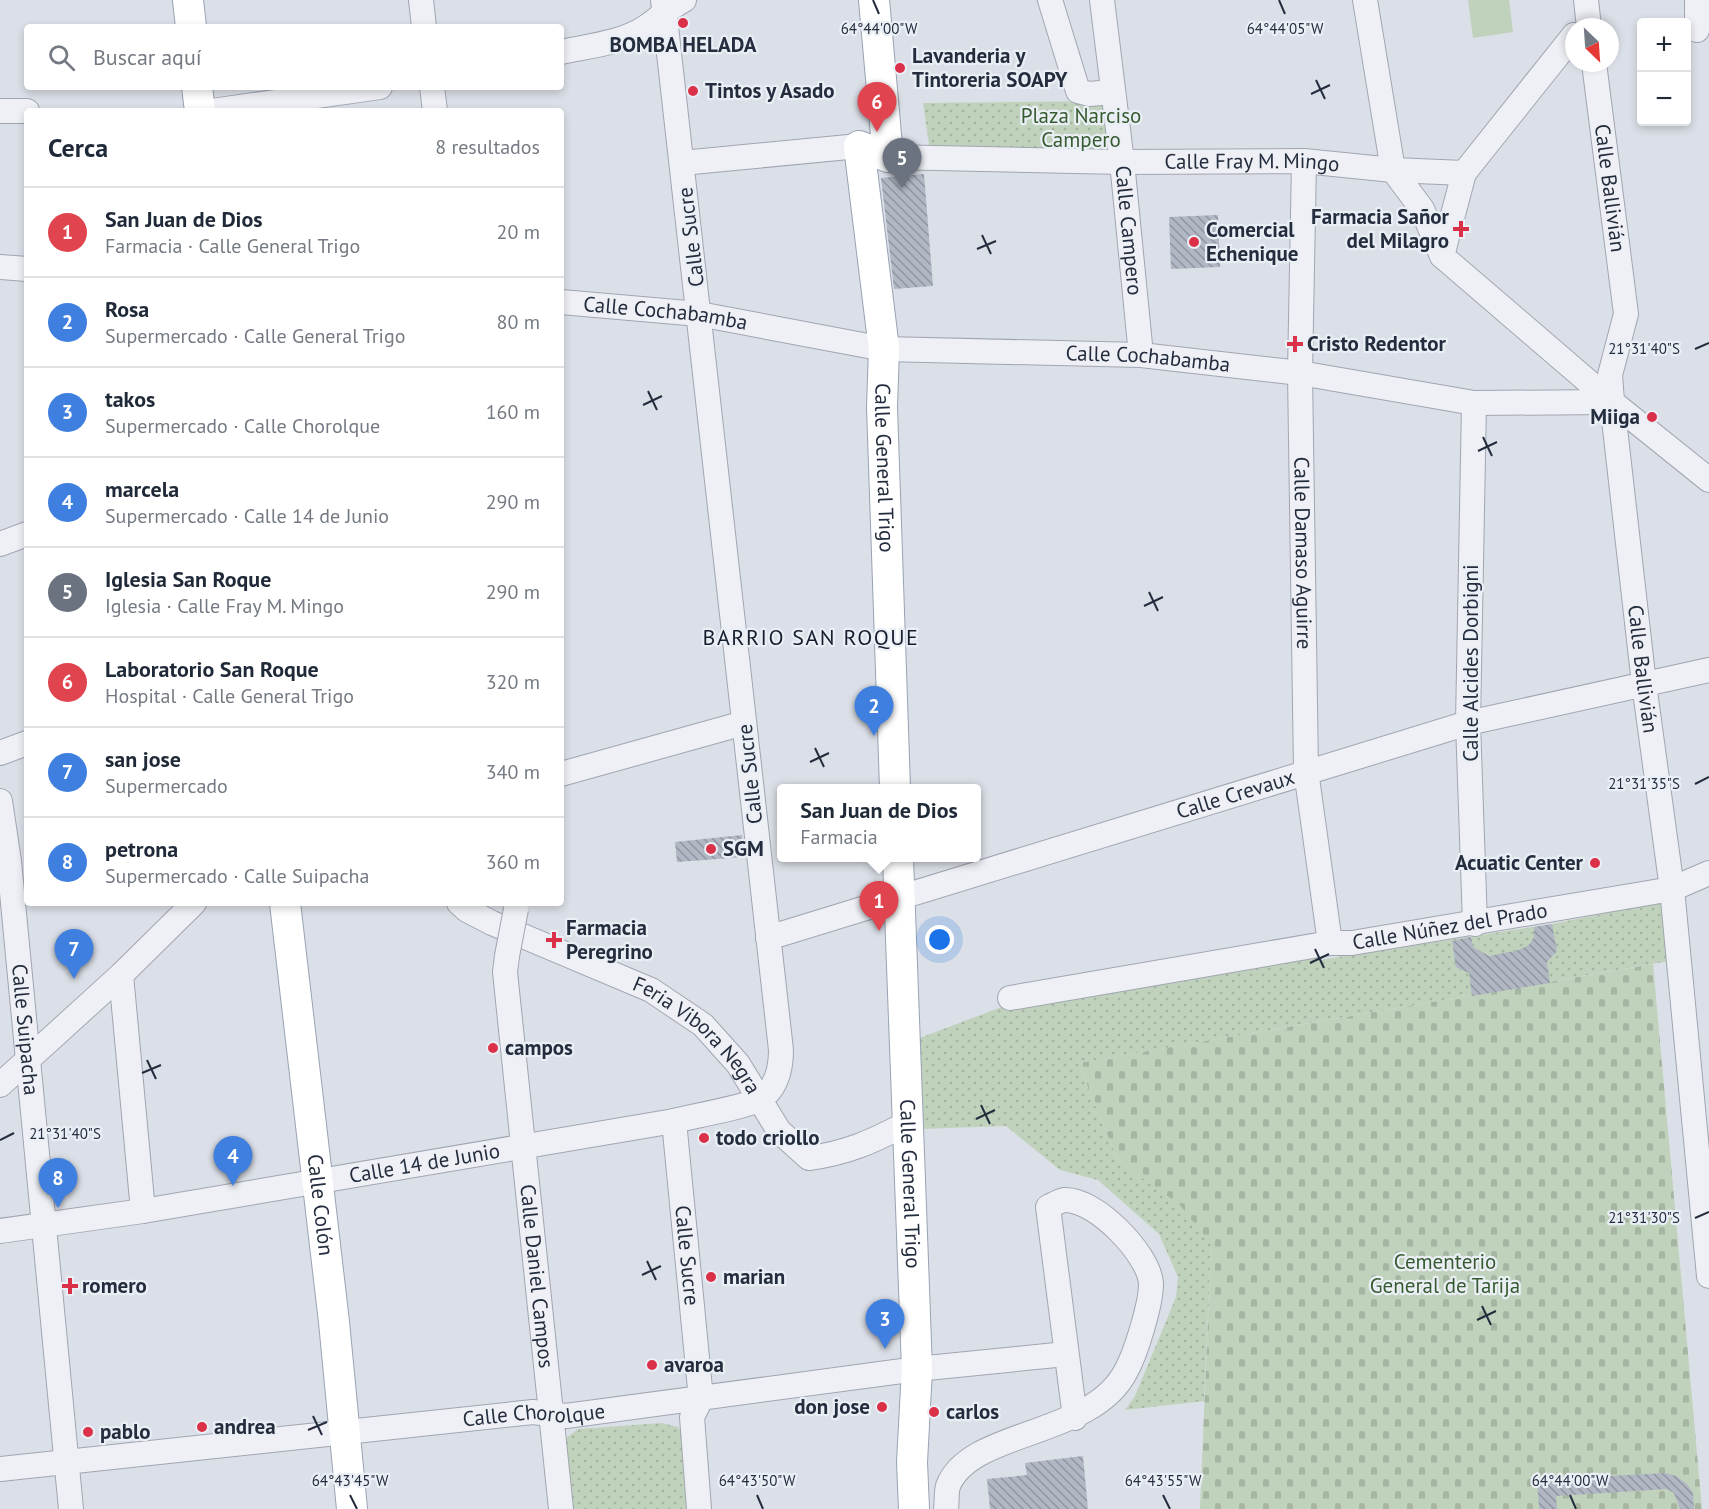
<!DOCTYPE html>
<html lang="es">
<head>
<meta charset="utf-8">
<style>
	body { margin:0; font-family:"PT Sans",sans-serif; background:#f6f6f7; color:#1f2937 }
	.controls { position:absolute; right:18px; top:18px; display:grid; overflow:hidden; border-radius:6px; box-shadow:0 3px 9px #0003 }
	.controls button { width:54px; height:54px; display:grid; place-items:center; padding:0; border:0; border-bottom:2px solid #e0e1e3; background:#fff; color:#1f2937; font:30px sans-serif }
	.compass { position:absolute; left:1565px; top:18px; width:54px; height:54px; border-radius:50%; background:#fff; box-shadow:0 3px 9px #0003; rotate:155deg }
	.you { position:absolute; left:940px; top:940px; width:21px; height:21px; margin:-15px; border:4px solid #fff; border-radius:50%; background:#1a73e8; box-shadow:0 0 0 9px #1a73e833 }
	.badge { display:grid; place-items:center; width:39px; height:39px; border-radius:50%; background:#1a73e8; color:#fff; font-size:20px; font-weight:700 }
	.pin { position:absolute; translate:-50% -50px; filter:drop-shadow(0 2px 3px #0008) }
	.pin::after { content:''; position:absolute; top:32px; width:21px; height:18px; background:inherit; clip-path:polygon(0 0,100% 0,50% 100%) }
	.popup { position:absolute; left:777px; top:784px; width:204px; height:78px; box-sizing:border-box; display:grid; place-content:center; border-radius:6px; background:#fff; filter:drop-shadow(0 2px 4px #0005); font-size:20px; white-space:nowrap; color:#747a83 }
	.popup b { font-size:22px; color:#1f2937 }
	.popup::after { content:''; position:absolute; left:50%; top:100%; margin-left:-12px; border:12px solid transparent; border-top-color:#fff }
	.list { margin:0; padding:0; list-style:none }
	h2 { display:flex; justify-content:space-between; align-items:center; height:78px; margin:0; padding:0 24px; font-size:26px }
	h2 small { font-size:20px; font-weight:400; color:#747a83 }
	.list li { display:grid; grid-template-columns:39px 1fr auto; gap:18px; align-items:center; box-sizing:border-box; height:90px; padding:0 24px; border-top:2px solid #e0e1e3 }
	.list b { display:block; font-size:22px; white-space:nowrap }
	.list p { margin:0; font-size:20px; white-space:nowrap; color:#747a83 }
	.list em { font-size:20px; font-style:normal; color:#747a83 }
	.icon { flex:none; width:33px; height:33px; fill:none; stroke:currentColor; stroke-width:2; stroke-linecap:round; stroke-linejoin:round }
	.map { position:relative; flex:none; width:1709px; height:1509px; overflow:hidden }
	.search { position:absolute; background:#fff; box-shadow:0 3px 9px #0003; left:24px; top:24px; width:540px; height:66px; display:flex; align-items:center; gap:15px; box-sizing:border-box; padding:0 21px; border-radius:6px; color:#747a83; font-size:22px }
	.panel { position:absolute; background:#fff; box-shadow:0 3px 9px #0003; left:24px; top:108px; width:540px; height:798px; border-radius:6px }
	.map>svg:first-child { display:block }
</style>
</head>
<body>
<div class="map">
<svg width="1709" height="1509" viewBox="0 0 1709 1509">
	<defs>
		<pattern id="cemetery-stones" width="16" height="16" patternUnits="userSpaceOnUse" patternTransform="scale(1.5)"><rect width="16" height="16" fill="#c0d2bb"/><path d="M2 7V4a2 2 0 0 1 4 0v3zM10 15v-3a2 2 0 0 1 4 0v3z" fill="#a5b5a2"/></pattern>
		<pattern id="park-dots" width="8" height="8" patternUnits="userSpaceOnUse" patternTransform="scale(1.5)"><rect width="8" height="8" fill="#c0d2bb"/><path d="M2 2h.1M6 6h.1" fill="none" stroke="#a5b5a2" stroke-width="1.8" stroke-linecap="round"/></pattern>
		<pattern id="building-back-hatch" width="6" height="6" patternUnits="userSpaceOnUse" patternTransform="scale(1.5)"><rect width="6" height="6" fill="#b1b8c4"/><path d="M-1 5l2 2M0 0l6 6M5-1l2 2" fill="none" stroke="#9096a1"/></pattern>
	</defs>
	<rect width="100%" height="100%" fill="#dbdfe7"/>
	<path fill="#c0d2bb" d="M1468 0H1509L1513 32 1473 38Z"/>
	<path fill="url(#cemetery-stones)" d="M1653 964 1702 1509H1200L1211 1244 1118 1161 1078 1063Z"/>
	<path fill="url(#park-dots)" d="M1108 101 1110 157 930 151 923 103Z
		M1662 902 1669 961 1078 1063 1118 1161 1179 1204 1211 1244 1204 1401 1125 1410 1135 1396 1176 1297 1178 1277 1159 1234 1098 1180 1060 1170 1006 1126 920 1129 917 1039 1007 1005 1317 952 1319 960 1552 924Z
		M662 1423 678 1427 682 1434 690 1509H569L563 1445 566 1438 578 1429Z"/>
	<path fill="url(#building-back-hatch)" d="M924 174 933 286 894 289 881 178Z
		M1218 215 1220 267 1171 269 1169 217Z
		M742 835 745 857 677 862 675 842Z
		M1552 924 1557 951 1547 962 1550 983 1472 996 1469 973 1456 967 1452 941 1471 937 1473 947 1489 956 1519 950 1529 945 1534 937V927Z
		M1083 1456 1088 1509H990L987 1479 1027 1475 1025 1463Z
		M1665 1473 1676 1476 1687 1484 1693 1493 1694 1509H1680L1674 1493 1667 1489 1556 1496 1557 1509H1539L1537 1480Z"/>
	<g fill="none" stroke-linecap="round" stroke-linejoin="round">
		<defs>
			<g id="minor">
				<path d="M421 0 424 27"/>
				<path d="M1050 0 1078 91 1089 94 1112 92"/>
				<path id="s1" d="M1102 0 1122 162 1141 355"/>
				<path d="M1365 0 1393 170 1422 209 1442 256 1612 402 1709 480"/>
				<path d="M1586 0 1589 27"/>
				<path d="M1697 30V0"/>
				<path d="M561 52C589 46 622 43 646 27 660 18 667 9 684 0"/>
				<path id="s2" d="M1594 63 1626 314 1610 375 1612 402 1644 684 1672 889 1709 1276"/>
				<path d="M432 87 435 111"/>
				<path d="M0 111H27"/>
				<path d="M212 111 380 87"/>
				<path id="s3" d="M888 157 1122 162 1304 161 1393 170 1464 173"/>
				<path id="s4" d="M1304 161 1300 373 1306 771 1330 943"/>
				<path d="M682 163 859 146"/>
				<path d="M1442 256 1464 173 1574 35"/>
				<path d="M0 267 27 269"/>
				<path id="s5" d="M561 302 699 314 884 349 1141 355 1300 373 1474 403 1612 402"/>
				<path d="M1474 403 1468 723 1475 924"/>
				<path d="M0 544 27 534"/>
				<path d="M0 753 27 743"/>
				<path d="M561 774 744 723"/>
				<path id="s6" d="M0 801 9 861 71 1509"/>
				<path id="s7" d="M459 903 467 910 492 923 651 990 703 1025 738 1064 779 1131 809 1158C848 1153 873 1141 908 1123"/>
				<path id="s8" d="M768 938 1468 723 1709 670"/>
				<path id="s9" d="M507 956 505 972 561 1509"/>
				<path d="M121 975 143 1211"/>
				<path id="s10" d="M1010 998 1330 943H1352L1672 889 1709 873"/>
				<path d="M0 1085 121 975 194 903"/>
				<path id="s11" d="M674 1121 701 1399 692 1417 699 1509"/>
				<path id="s12" d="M0 1231 143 1211 674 1121C689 1117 750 1106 760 1099 777 1088 781 1068 781 1050L663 0"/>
				<path id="s13" d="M0 1469 533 1412 566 1416 917 1369 1066 1354"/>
				<path d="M946 1509C947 1502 946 1493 948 1486 970 1429 1092 1438 1126 1371 1136 1353 1151 1304 1151 1284 1150 1255 1095 1198 1064 1200 1059 1201 1053 1205 1048 1207L1075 1418"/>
			</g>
			<g id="major">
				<path d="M188 0 191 27"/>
				<path id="s14" d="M874 0 888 157 859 146 884 349 882 407 895 788"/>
				<path d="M197 87 200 111"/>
				<path id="s15" d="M898 858 917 1369 912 1462 914 1509"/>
				<path id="s16" d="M285 903 334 1322 352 1509"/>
			</g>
		</defs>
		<use href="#minor" stroke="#a0a6b1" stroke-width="26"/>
		<use href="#major" stroke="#99a3b4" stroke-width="32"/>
		<use href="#minor" stroke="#eef0f5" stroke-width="24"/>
		<use href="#major" stroke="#fff" stroke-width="30"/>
		<defs>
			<path id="minor-bridge" d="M507 956 516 909"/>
		</defs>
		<use href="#minor-bridge" stroke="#a0a6b1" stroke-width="26" stroke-linecap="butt"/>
		<use href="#minor-bridge" stroke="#eef0f5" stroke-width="24"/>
	</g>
	<path fill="none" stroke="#242d3e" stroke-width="2" d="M873 0 879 14M1279 0 1285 14M1316 80 1325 99M1311 94 1330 85M982 235 991 254M977 249 996 241M1695 349 1709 343M648 391 657 410M643 405 662 396M1483 437 1492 456M1478 451 1497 442M1149 592 1158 611M1144 606 1163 597M815 748 824 767M810 762 829 753M1695 784 1709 777M1315 949 1324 968M1310 963 1329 954M147 1060 156 1079M142 1073 161 1065M981 1105 990 1124M976 1119 995 1110M0 1140 14 1133M1695 1218 1709 1212M647 1261 656 1280M642 1275 661 1266M1482 1306 1491 1325M1477 1320 1496 1311M313 1416 322 1435M308 1430 327 1422M350 1495 357 1509M757 1495 763 1509M1163 1495 1170 1509M1570 1495 1576 1509"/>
	<g fill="#db3148" stroke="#eaeef5" stroke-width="2">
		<circle cx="683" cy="23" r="6"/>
		<circle cx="900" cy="68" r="6"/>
		<circle cx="693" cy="91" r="6"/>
		<path d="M1458 220h6v6h6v6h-6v6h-6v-6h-6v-6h6z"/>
		<circle cx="1194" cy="242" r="6"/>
		<path d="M1292 335h6v6h6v6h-6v6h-6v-6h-6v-6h6z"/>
		<circle cx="1652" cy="417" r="6"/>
		<circle cx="711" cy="849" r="6"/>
		<circle cx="1595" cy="863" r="6"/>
		<path d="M551 931h6v6h6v6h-6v6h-6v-6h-6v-6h6z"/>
		<circle cx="493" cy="1048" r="6"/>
		<circle cx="704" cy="1138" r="6"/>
		<circle cx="711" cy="1277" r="6"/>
		<path d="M67 1277h6v6h6v6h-6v6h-6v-6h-6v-6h6z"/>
		<circle cx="652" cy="1365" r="6"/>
		<circle cx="882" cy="1407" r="6"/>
		<circle cx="934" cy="1412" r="6"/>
		<circle cx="202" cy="1427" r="6"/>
		<circle cx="88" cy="1432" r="6"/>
	</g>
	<g text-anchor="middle" stroke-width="4.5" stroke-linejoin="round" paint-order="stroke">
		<g font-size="21" font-weight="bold" fill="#242d3e" stroke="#eaeef5" text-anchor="start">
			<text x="683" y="52" text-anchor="middle">BOMBA HELADA</text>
			<text x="912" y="63">Lavanderia y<tspan x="912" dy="24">Tintoreria SOAPY</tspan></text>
			<text x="705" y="98">Tintos y Asado</text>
			<text x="1449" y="224" text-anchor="end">Farmacia Sañor<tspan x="1449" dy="24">del Milagro</tspan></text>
			<text x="1206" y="237">Comercial<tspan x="1206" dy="24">Echenique</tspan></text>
			<text x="1307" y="351">Cristo Redentor</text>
			<text x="1640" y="424" text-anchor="end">Miiga</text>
			<text x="723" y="856">SGM</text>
			<text x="1583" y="870" text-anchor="end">Acuatic Center</text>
			<text x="566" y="935">Farmacia<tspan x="566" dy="24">Peregrino</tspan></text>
			<text x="505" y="1055">campos</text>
			<text x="716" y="1145">todo criollo</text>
			<text x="723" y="1284">marian</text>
			<text x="82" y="1293">romero</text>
			<text x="664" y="1372">avaroa</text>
			<text x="870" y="1414" text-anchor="end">don jose</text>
			<text x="946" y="1419">carlos</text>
			<text x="214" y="1434">andrea</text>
			<text x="100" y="1439">pablo</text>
		</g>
		<g font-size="21" fill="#375b30" stroke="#eaeef5">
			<text x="1081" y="123">Plaza Narciso<tspan x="1081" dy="24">Campero</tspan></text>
			<text x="1445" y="1269">Cementerio<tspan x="1445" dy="24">General de Tarija</tspan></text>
		</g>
		<g font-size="21" fill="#242d3e" stroke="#eaeef5">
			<text dy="7" stroke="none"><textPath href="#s3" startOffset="364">Calle Fray M. Mingo</textPath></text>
			<text dy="7" stroke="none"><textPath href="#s2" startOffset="126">Calle Ballivián</textPath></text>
			<text dy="7" stroke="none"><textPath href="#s1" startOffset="232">Calle Campero</textPath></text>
			<text transform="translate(691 237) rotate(-97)" y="7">Calle Sucre</text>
			<text dy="7" stroke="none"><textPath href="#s5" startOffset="105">Calle Cochabamba</textPath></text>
			<text dy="7" stroke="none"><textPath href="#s5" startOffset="591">Calle Cochabamba</textPath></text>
			<text dy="7" stroke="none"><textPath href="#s14" startOffset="512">Calle General Trigo</textPath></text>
			<text dy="7" stroke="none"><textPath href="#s4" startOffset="392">Calle Damaso Aguirre</textPath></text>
			<text transform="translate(1471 663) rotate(-90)" y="7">Calle Alcides Dorbigni</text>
			<text dy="7" stroke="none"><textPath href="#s2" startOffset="612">Calle Ballivián</textPath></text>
			<text transform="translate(750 774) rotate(-96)" y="7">Calle Sucre</text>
			<text dy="7" stroke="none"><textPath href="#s8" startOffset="489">Calle Crevaux</textPath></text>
			<text dy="7" stroke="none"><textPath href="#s10" startOffset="446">Calle Núñez del Prado</textPath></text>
			<text dy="7" stroke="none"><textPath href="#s6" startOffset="230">Calle Suipacha</textPath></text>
			<text dy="7" stroke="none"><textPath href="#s7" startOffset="276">Feria Vibora Negra</textPath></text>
			<text dy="7" stroke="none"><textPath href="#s12" startOffset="430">Calle 14 de Junio</textPath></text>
			<text dy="7" stroke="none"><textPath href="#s15" startOffset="326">Calle General Trigo</textPath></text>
			<text dy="7" stroke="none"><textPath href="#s16" startOffset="304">Calle Colón</textPath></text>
			<text dy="7" stroke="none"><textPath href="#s11" startOffset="135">Calle Sucre</textPath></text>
			<text dy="7" stroke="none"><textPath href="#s9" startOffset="322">Calle Daniel Campos</textPath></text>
			<text dy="7" stroke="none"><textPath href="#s13" startOffset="537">Calle Chorolque</textPath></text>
		</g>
		<g font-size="22" letter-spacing="1.5" fill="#161e2e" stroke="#eaeef5">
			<text x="811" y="645">BARRIO SAN ROQUE</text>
		</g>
	</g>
	<g font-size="15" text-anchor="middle" fill="#242d3e" stroke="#eaeef5" stroke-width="4.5" stroke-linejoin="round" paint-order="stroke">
		<text x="879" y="34">64°44'00"W</text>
		<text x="1285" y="34">64°44'05"W</text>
		<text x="1644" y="354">21°31'40"S</text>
		<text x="1644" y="789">21°31'35"S</text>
		<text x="65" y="1139">21°31'40"S</text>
		<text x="1644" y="1223">21°31'30"S</text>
		<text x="350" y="1486">64°43'45"W</text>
		<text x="757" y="1486">64°43'50"W</text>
		<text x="1163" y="1486">64°43'55"W</text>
		<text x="1570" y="1486">64°44'00"W</text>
	</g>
</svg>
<div class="controls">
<button>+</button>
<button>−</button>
</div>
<svg class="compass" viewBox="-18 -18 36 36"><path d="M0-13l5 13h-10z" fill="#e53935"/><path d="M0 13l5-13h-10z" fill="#747a83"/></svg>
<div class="you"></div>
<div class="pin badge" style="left:879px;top:931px;background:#e0444e">1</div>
<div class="popup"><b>San Juan de Dios</b>Farmacia</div>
<div class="pin badge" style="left:874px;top:736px;background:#3f7fe0">2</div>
<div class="pin badge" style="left:885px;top:1349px;background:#3f7fe0">3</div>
<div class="pin badge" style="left:233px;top:1186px;background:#3f7fe0">4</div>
<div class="pin badge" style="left:902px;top:188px;background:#6b7280">5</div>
<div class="pin badge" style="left:877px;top:132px;background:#e0444e">6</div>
<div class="pin badge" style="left:74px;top:979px;background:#3f7fe0">7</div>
<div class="pin badge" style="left:58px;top:1208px;background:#3f7fe0">8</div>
<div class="search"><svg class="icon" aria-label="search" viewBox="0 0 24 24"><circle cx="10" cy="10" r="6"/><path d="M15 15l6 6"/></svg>Buscar aquí</div>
<section class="panel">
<h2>Cerca<small>8 resultados</small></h2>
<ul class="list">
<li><span class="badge" style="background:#e0444e">1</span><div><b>San Juan de Dios</b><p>Farmacia · Calle General Trigo</p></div><em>20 m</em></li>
<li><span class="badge" style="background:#3f7fe0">2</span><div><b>Rosa</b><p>Supermercado · Calle General Trigo</p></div><em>80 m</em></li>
<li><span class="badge" style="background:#3f7fe0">3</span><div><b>takos</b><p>Supermercado · Calle Chorolque</p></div><em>160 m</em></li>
<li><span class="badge" style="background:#3f7fe0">4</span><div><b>marcela</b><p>Supermercado · Calle 14 de Junio</p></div><em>290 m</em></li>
<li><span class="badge" style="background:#6b7280">5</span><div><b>Iglesia San Roque</b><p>Iglesia · Calle Fray M. Mingo</p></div><em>290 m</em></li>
<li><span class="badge" style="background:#e0444e">6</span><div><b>Laboratorio San Roque</b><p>Hospital · Calle General Trigo</p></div><em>320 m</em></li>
<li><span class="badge" style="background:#3f7fe0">7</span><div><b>san jose</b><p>Supermercado</p></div><em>340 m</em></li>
<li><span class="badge" style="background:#3f7fe0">8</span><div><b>petrona</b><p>Supermercado · Calle Suipacha</p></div><em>360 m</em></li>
</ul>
</section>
</div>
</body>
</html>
